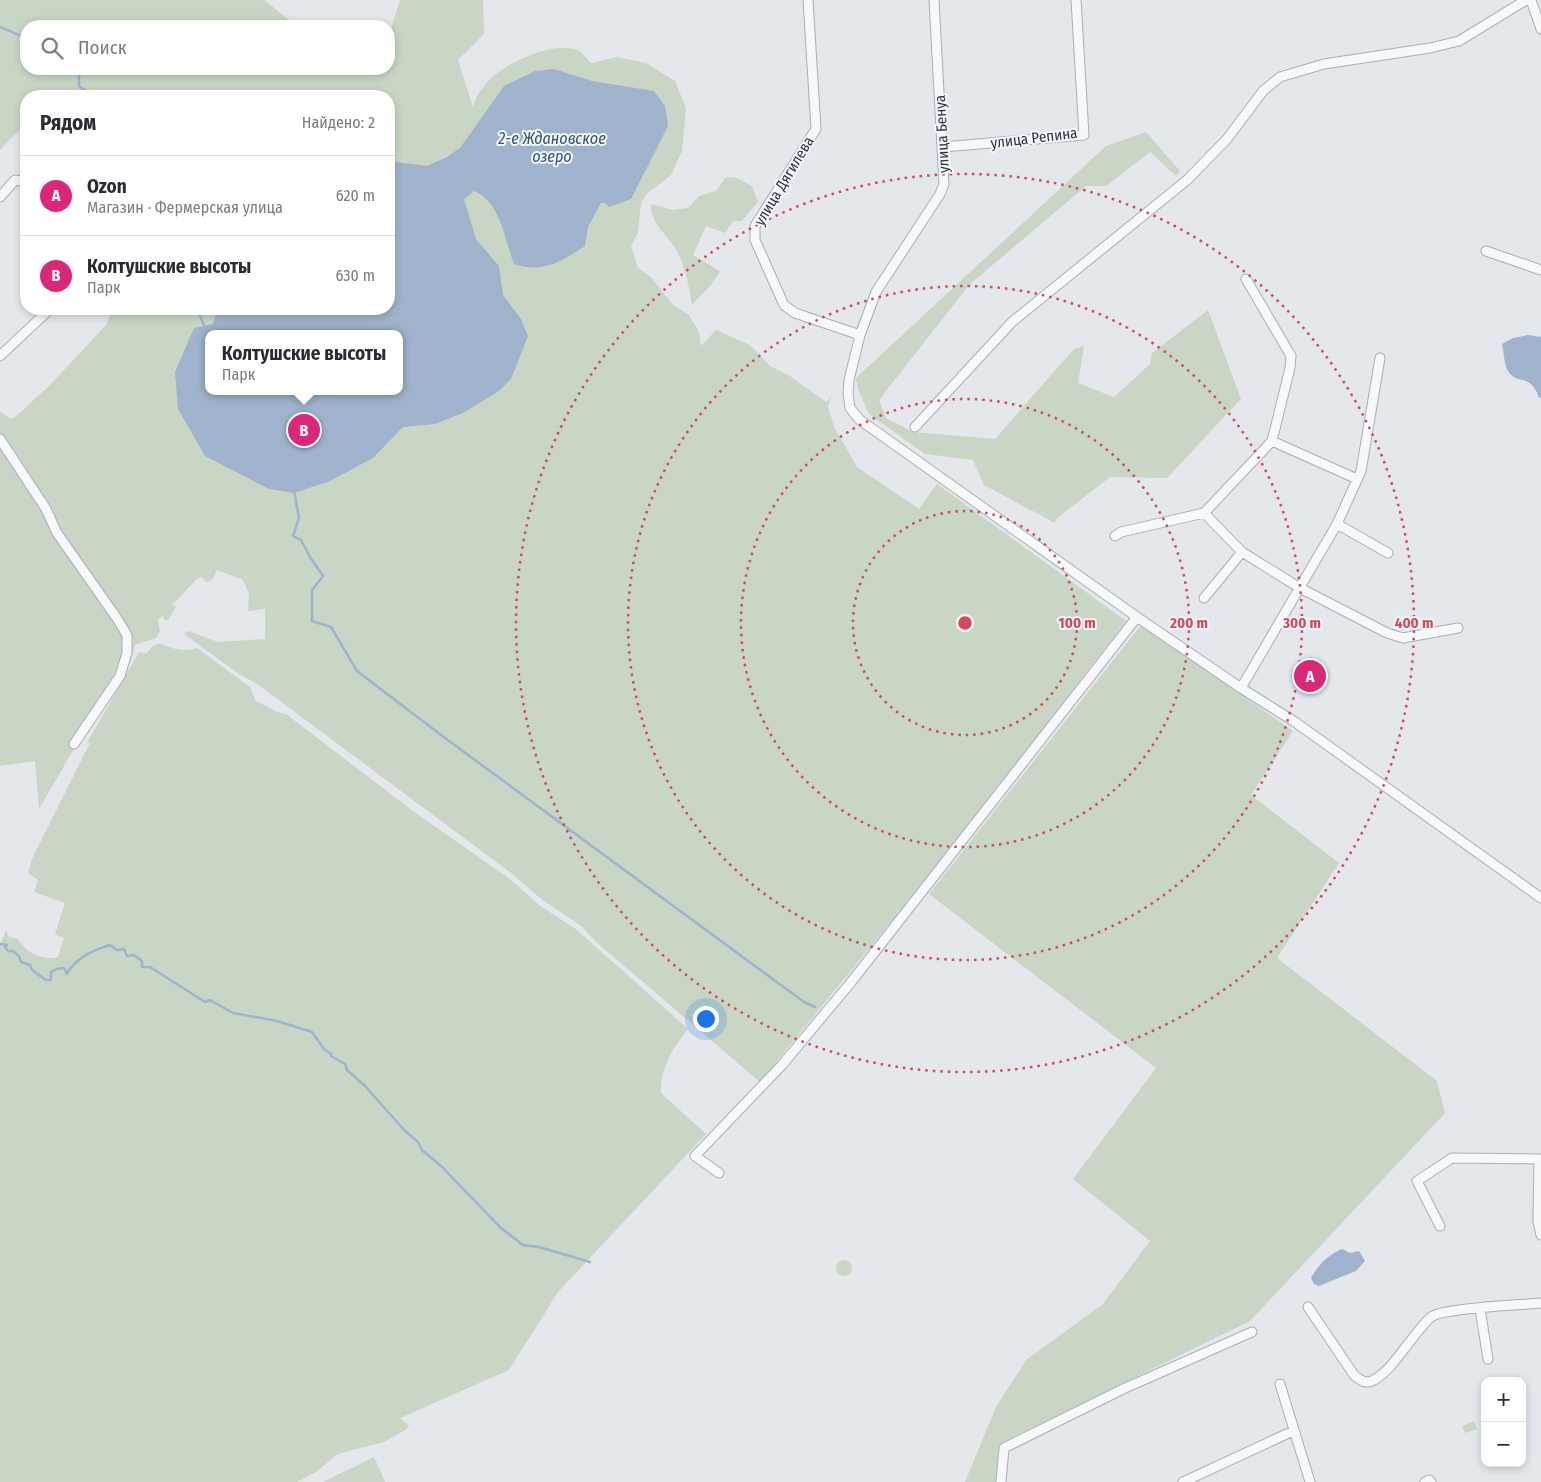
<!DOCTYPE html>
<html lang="ru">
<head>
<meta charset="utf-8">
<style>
	body { margin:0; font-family:"Fira Sans Condensed",sans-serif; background:#f7f7f7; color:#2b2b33 }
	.controls { position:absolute; right:15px; bottom:15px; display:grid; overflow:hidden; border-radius:10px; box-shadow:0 2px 8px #0003 }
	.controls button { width:45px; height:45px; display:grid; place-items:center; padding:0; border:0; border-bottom:1px solid #e1e1e2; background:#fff; color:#2b2b33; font:25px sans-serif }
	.you { position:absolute; left:705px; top:1018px; width:18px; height:18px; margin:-12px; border:4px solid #fff; border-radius:50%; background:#1a73e8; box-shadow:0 0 0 8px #1a73e833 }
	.badge { display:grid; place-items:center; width:32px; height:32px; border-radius:50%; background:#db2777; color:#fff; font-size:16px; font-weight:700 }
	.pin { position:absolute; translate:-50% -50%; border:2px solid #fff; box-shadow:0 1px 5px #0006 }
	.popup { position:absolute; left:205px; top:330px; width:198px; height:65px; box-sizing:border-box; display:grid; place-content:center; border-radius:10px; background:#fff; filter:drop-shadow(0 1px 4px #0005); font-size:16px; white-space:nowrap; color:#7c7c81 }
	.popup b { font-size:19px; color:#2b2b33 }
	.popup::after { content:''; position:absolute; left:50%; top:100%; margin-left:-10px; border:10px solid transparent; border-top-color:#fff }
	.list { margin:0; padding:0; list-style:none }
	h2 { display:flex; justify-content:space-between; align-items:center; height:65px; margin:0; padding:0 20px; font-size:21px }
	h2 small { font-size:16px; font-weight:400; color:#7c7c81 }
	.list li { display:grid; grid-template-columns:32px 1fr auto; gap:15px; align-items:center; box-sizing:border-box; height:80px; padding:0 20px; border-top:1px solid #e1e1e2 }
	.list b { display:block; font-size:19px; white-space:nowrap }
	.list p { margin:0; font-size:16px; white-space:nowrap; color:#7c7c81 }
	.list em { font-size:16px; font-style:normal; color:#7c7c81 }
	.icon { flex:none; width:28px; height:28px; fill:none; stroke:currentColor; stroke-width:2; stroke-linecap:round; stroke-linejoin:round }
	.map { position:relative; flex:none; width:1541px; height:1482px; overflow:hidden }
	.search { position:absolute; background:#fff; box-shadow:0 2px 8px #0003; left:20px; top:20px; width:375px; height:55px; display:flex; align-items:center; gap:12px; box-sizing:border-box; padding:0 18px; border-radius:20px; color:#7c7c81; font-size:19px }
	.panel { position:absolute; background:#fff; box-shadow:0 2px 8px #0003; left:20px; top:90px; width:375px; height:225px; border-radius:20px }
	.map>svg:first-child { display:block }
</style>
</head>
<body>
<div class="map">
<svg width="1541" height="1482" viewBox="0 0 1541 1482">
	<rect width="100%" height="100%" fill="#e4e7ec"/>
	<path fill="#c9d6c5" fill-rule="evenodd" d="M0 0H264L297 26H26V69H389V35L400 0H483L484 34 458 60 473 107C475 99 480 90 486 84 500 65 553 40 577 50 582 52 587 59 591 63L617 57 646 63 675 81 686 108 682 151 671 175 648 193 641 203 638 233 631 246 638 268 651 277 673 305 688 314 699 331 701 346 716 330 750 345 770 366 790 376 826 402 831 397 828 406 834 427 857 467 919 509 937 484 1126 621 925 880 760 1082 595 941 581 926 540 898 511 873 256 683 239 674 184 634 189 631 218 642 265 639V609L248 611 249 594 243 580 217 570 212 580 206 582 202 577 198 578 172 605 176 606 168 620H164L163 615 158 620 160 631 156 638 135 645 130 663 82 735 39 809 35 761 0 766V411L9 418H14L48 387 106 325 113 309H389V96H26V123L0 150ZM209 334H399V391H209Z
		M1146 132 1180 171 1176 176 1150 152 1106 186H1086L969 285 879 400 886 418 913 432 995 439 1074 349 1084 346 1078 383 1114 397 1150 364 1152 353 1208 310 1241 399 1167 478 1110 477 1056 519 1055 523 984 485 973 460 925 454 869 414 858 389 856 378 1106 146Z
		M726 177 737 178 752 186 758 202 742 221H733L725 233 706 226 693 255 720 271 710 286 692 305C689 286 685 265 675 248 666 233 650 223 651 204L673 210 688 208 699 196 716 191Z
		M1141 625 1293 731 1251 795 1339 863 1277 958 1437 1081 1445 1113 1250 1321 999 1444 998 1482H965L996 1407 1026 1360 1103 1304 1150 1241 1073 1179 1156 1068 929 894Z
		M159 643C173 649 182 652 197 648L250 687 256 701 277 712 286 714 417 814 510 879 539 905 577 930 688 1029C673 1046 660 1070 661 1093L706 1134 558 1292 509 1370 400 1418 409 1425 407 1429 384 1442 338 1454 316 1472 297 1482H0V945L6 930 9 937 18 939C26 953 43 961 58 957L64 938 55 934 65 903 34 892 38 880 28 873 32 859 90 743H87L139 652 146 654 153 646Z
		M836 1268a8 8 0 1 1 16 0a8 8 0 1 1-16 0Z
		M1474 1421 1477 1429 1465 1433 1462 1426Z
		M374 1457 385 1482H323Z"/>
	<path fill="#9fb4cc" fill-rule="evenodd" d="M554 69 592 81 654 91 665 106 668 126 631 199 609 207 605 203H601L588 227 585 246C562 261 543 274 514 264 504 239 501 202 474 191L464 199 476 239 499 266 503 295 521 319 528 336 511 379 499 391 463 413 435 424 403 427 373 458 330 481 294 493 269 489 205 456 178 409 175 372 194 328 213 324 216 313 223 309H389V164L396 162 427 166 447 157 460 148 504 86 535 71ZM209 334H399V391H209Z
		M1528 335 1541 337V397L1539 398C1530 371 1518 387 1508 371 1504 365 1504 352 1502 344L1513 338Z
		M1342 1249 1350 1253 1359 1251 1365 1261 1356 1271 1319 1286 1314 1284 1311 1278C1318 1265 1329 1254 1342 1249Z"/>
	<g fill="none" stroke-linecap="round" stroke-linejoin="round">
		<path stroke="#9fb4cc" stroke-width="2.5" d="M0 27 26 38
			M79 69V86L93 96
			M197 309 205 328
			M294 491 299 518 293 536 301 540 310 557 323 576 312 590V621L331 627 357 671 445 738 804 1002 815 1007
			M0 944 7 945 5 947 8 951H13L19 956 21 962 30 965 32 970 46 980H51V972L57 969 64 968 67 974C75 958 93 950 110 945L117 950 124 949 127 956 134 955 142 961V967H150L205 1002 210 1000 233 1013 277 1021 312 1032 324 1049 331 1054V1056L345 1064 347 1070 365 1086 405 1131 418 1142 422 1150 442 1167 501 1228 523 1245 539 1247 590 1262"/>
		<defs>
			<path id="street" d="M808 0 816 129 755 226V240L784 305 795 313 860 335
				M934 0 944 184 940 194 876 292 860 335 849 380 848 394 850 408 860 420 1137 617 1241 688 1295 722 1541 898
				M1531 0 1541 29
				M943 147 1084 135 1076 0
				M0 197 15 180 26 182
				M1486 251 1541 270
				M0 356 50 309
				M915 427 1012 322 1187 180 1227 139 1263 91 1280 77 1324 64 1430 48 1459 41 1526 0
				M0 439 46 509 57 533 116 617 127 635V653L120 676 74 744
				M1272 441 1357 479
				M1204 513 1242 552 1300 588 1387 633 1403 638 1458 628
				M1204 513 1272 441 1290 368 1291 356 1246 279
				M1337 524 1388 553
				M1115 536 1121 532 1204 513
				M1204 598 1242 552
				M1241 688 1337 524 1361 471 1380 358
				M719 1173 695 1156 782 1065 852 981 1137 617
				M1440 1226 1417 1181 1452 1158 1539 1159 1538 1221 1541 1235
				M1308 1307 1354 1375C1360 1380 1366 1385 1374 1380 1395 1368 1412 1334 1431 1317 1442 1308 1522 1305 1541 1303
				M1480 1309 1488 1359
				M1280 1384 1310 1482
				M1001 1482 1004 1448 1123 1389 1252 1332
				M1183 1482 1293 1431
				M1425 1482 1429 1480 1431 1482"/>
		</defs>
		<use href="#street" stroke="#a9aeb7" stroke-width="11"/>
		<use href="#street" stroke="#f7f8fa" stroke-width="9"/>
	</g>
	<g fill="none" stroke="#d1495b" stroke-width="2.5" stroke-dasharray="2.5 5">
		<circle cx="965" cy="623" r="112"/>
		<circle cx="965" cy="623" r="224"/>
		<circle cx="965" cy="623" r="337"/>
		<circle cx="965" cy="623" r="449"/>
	</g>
	<g text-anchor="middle" stroke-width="4" stroke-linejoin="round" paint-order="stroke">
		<g font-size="15" fill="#2b3445" stroke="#f4f6f9">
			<text transform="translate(942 134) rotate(-93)" y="5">улица Бенуа</text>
			<text transform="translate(1034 138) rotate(-7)" y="5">улица Репина</text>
			<text transform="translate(784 181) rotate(-59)" y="5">улица Дягилева</text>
		</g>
		<g font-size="16" font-style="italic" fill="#34527a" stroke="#f4f6f9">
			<text x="552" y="144">2-е Ждановское<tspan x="552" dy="18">озеро</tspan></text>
		</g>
	</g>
	<circle cx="965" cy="623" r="8" fill="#d1495b" stroke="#f4f6f9" stroke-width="2.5"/>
	<g font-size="15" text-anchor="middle" font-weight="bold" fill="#d1495b" stroke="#f4f6f9" stroke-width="4" stroke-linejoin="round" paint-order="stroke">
		<text x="1077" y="628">100 m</text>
		<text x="1189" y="628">200 m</text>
		<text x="1302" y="628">300 m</text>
		<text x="1414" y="628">400 m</text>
	</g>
</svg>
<div class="controls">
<button>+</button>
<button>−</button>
</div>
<div class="you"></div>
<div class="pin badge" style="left:1310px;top:676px">A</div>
<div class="pin badge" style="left:304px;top:430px">B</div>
<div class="popup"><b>Колтушские высоты</b>Парк</div>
<div class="search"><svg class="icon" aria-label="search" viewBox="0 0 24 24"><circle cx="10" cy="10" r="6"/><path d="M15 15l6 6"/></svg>Поиск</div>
<section class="panel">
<h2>Рядом<small>Найдено: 2</small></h2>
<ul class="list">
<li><span class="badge">A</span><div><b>Ozon</b><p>Магазин · Фермерская улица</p></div><em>620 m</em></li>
<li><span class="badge">B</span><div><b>Колтушские высоты</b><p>Парк</p></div><em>630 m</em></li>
</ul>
</section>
</div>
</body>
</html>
